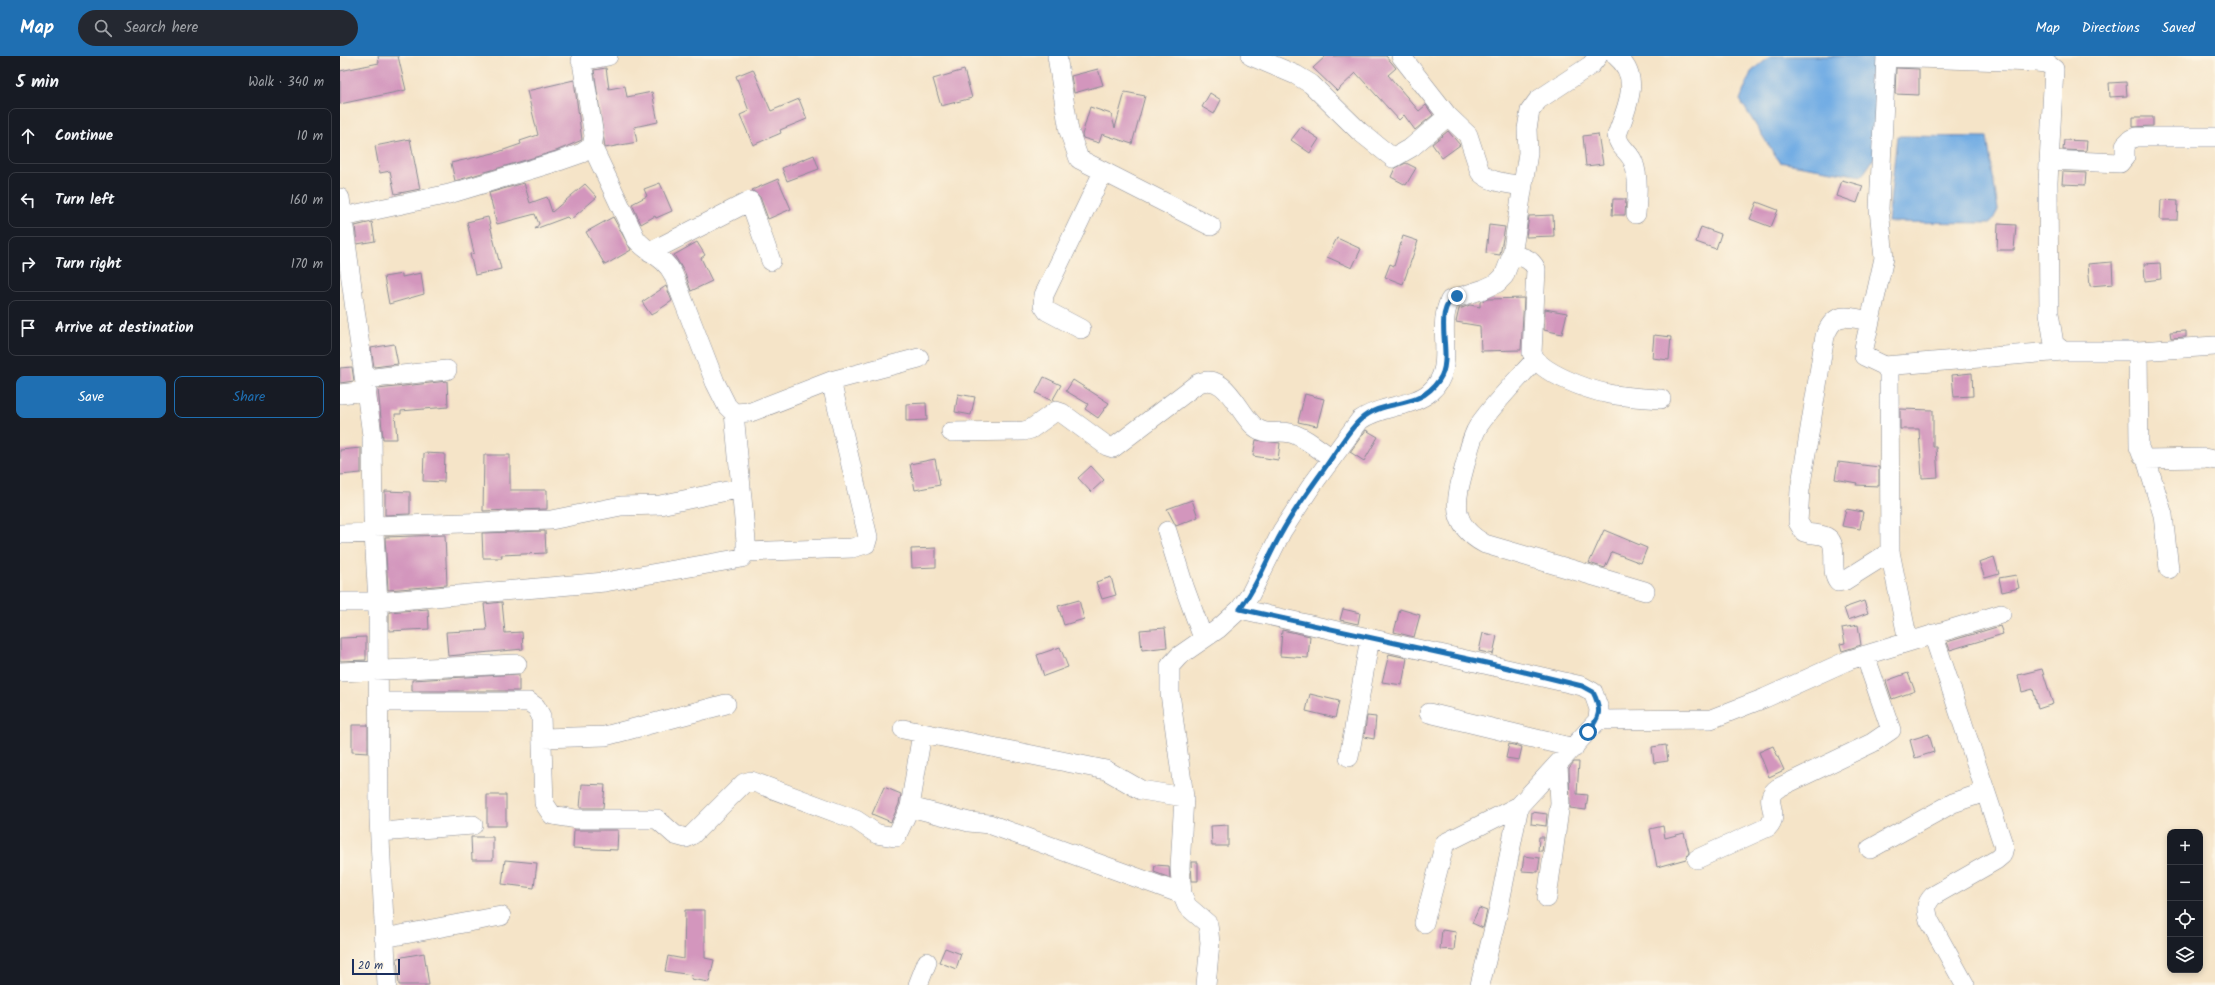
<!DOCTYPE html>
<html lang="en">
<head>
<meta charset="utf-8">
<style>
	body { margin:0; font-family:Kalam,sans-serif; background:#242831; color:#f1f3f6 }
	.controls { position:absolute; right:12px; bottom:12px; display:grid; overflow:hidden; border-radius:8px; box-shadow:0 2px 6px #0003 }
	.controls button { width:36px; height:36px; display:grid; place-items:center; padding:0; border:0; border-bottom:1px solid #363941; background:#171b24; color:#f1f3f6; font:20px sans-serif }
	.scale { position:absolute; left:12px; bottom:10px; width:48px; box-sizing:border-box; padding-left:4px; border:2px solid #1b2f5e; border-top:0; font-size:11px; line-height:14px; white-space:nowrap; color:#1b2f5e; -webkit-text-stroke:3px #fcf5e5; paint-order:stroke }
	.stop { position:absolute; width:12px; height:12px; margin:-9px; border:3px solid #1f6fb2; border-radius:50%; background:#fff }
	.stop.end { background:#1f6fb2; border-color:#fff; box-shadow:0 1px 4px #0008 }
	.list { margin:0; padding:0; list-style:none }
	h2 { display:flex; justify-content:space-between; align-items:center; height:52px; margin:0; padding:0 16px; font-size:17px }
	h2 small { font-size:13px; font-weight:400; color:#9ea1a6 }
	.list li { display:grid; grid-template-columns:26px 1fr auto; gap:12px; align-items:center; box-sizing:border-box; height:56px; margin:0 8px 8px; padding:0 8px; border:1px solid #363941; border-radius:8px }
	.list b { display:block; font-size:15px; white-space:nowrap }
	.list em { font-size:13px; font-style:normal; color:#9ea1a6 }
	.actions { display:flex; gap:8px; padding:12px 16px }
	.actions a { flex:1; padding:9px 0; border:1px solid #1f6fb2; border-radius:8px; text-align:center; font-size:14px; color:#1f6fb2 }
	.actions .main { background:#1f6fb2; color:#fff }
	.icon { flex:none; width:22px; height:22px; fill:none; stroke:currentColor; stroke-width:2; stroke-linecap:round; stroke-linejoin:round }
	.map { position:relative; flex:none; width:1875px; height:929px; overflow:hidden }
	header { display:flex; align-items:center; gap:24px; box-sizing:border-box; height:56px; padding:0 20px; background:#1f6fb2; color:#fff }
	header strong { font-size:19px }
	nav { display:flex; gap:22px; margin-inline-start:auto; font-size:14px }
	.search { width:280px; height:36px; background:#242831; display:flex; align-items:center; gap:10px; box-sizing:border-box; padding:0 14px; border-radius:22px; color:#9ea1a6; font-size:15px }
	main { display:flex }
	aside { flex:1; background:#171b24 }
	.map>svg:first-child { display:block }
</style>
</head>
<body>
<header>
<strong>Map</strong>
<div class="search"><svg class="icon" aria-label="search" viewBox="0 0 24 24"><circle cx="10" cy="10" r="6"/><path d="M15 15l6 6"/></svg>Search here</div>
<nav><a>Map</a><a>Directions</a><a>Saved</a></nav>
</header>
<main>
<aside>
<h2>5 min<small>Walk · 340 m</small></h2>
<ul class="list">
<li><svg class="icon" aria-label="ahead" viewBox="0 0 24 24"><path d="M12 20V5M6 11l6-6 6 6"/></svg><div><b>Continue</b></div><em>10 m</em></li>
<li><svg class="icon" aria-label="left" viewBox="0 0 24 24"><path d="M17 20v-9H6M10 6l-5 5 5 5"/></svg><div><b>Turn left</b></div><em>160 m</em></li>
<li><svg class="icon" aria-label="right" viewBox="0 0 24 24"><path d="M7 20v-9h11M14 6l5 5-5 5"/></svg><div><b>Turn right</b></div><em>170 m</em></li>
<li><svg class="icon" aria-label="arrive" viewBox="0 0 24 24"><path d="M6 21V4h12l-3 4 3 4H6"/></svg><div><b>Arrive at destination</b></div></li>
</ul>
<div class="actions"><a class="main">Save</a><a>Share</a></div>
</aside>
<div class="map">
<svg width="1875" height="929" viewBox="0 0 1875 929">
	<rect width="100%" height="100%" fill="#fcf5e5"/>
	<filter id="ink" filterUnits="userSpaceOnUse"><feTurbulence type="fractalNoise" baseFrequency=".025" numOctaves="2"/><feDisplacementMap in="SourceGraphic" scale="8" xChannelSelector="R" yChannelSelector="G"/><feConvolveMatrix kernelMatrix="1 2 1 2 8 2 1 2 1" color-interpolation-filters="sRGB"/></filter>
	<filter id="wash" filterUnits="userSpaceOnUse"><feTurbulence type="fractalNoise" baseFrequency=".012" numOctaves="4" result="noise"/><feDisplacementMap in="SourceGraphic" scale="16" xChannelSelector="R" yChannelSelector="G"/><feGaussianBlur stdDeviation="0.9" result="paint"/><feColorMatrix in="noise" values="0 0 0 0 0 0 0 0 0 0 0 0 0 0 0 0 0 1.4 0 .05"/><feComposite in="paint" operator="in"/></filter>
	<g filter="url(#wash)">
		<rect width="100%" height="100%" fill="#f5e4c8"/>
		<path fill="#73ade4" stroke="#476ea1" d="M1431 0H1545L1537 98 1522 120 1439 106 1400 44 1411 16Z
			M1557 80 1647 81 1658 154 1651 167 1548 166Z"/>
		<g id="blocks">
			<path fill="#d396bd" d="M38 0H58L66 34 0 48V15L39 7Z
				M986 0H1046L1056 12 1048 19 1079 55 1086 49 1093 59 1075 74 1064 59 1059 64 1016 17 997 35 973 12Z
				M266 12 269 33 285 30 287 41 312 36 318 66 294 71 297 86 265 92 254 14Z
				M1556 12 1579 13V39L1555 38Z
				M413 13 431 55 459 43 467 63 440 74 441 77 413 89 400 59 409 55 396 20Z
				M758 13 763 29 734 37 731 20Z
				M624 14 632 42 601 50 593 23Z
				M234 24 242 84 216 95 115 125 111 107 158 96 181 88 180 85 198 79 187 35Z
				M1786 26 1787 40 1770 41 1769 27Z
				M785 36 805 40 792 88 762 78 759 87 743 82 742 79 750 51 771 58 775 72Z
				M870 37 881 44 874 58 862 51Z
				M1793 61H1813V70L1793 71Z
				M961 71 979 83 970 97 951 84Z
				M1108 75 1120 89 1102 102 1092 88Z
				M1258 78 1263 108 1246 110 1243 80Z
				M70 83 80 133 55 138 50 115 40 117 35 90Z
				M1724 84 1747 85 1746 95 1723 94Z
				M474 99 479 113 447 125 442 112Z
				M1066 107 1076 112 1066 129 1051 121 1055 112Z
				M1723 116 1746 117 1745 129 1722 128Z
				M438 123 451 153 428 163 420 141 412 134Z
				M1502 124 1523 130 1517 147 1497 140Z
				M184 127 190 147 207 141 212 156 245 128 257 141 230 164 227 161 195 173 199 168 195 158 157 168 149 137Z
				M320 127 332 155 316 162 315 160 301 168 292 148 307 140 304 133Z
				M1273 143H1286L1285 159H1272Z
				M1821 144 1838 145 1837 164H1820Z
				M1417 146 1438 154 1431 171 1410 163Z
				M1213 159 1214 180 1186 181 1189 160Z
				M148 161 161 213 135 219 130 198 134 197 127 166Z
				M273 161 291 194 265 209 246 176Z
				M32 166 35 185 17 188 15 170Z
				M1658 168 1676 169 1674 194H1657Z
				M1149 169 1165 171 1160 199 1146 197Z
				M1361 171 1381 178 1376 193 1356 186Z
				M1063 180 1078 185 1063 228 1045 221 1050 208 1054 210Z
				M997 182 1021 193 1012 212 987 201Z
				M357 186 365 199 361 202 372 225 351 235 345 217 334 199Z
				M1772 206 1773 228 1750 230 1748 208Z
				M1820 207 1821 223 1805 225 1804 208Z
				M81 217 84 238 49 248 44 221 62 218V221Z
				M326 230 332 245 311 259 302 246Z
				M1184 242 1181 294 1141 295 1140 270 1116 266 1119 253 1130 249 1140 251V246L1148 243Z
				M1205 253 1227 257 1222 278 1204 274Z
				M1846 275V281L1831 282 1830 276Z
				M1314 279 1331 281 1329 304 1312 302Z
				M54 288 58 308 34 311 31 292Z
				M12 311 14 325 0 327V312Z
				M1632 317 1633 340 1614 341 1612 319Z
				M704 321 721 329 712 345 696 337Z
				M733 324 769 347 758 362 745 353 748 348 726 335Z
				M107 325 108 351 61 355V358H55L57 383H43L38 333Z
				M618 338 635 341 631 359 615 356Z
				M965 338 984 343 977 370 958 366Z
				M586 347 587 364 566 365V348Z
				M1560 353 1593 354V391H1596L1598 421 1582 422 1579 373H1560Z
				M1026 374 1038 381 1024 405 1010 396Z
				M916 384 940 387 938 404 913 400Z
				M21 392V417L0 419V394Z
				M84 397 105 398 104 426 83 425Z
				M144 399H170V434H207V453L143 455Z
				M595 403 600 429 575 434 570 408Z
				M1498 406 1539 411V430L1516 429 1517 427 1495 423Z
				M751 410 764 424 751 436 738 422Z
				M45 435 70 436V458L45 459Z
				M852 444 858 461 836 470 827 453Z
				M1506 453 1523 456 1520 473 1502 470Z
				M1264 474 1307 492 1301 507 1272 496 1265 512 1249 507Z
				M205 475 206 497 161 499 162 502H143L142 477Z
				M105 479 107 529 48 534 45 481Z
				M596 492V511L572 512 571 493Z
				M1654 501 1659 518 1645 522 1639 506Z
				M1676 519 1679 532 1662 536 1659 522Z
				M771 521 776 539 762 543 756 526Z
				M739 544 744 563 724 569 718 550Z
				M1524 545 1528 557 1508 564 1504 552Z
				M162 546 165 577 182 576 183 593 108 600 106 576 147 574 144 548Z
				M88 553 89 573 49 575V556Z
				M1003 553 1020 557 1018 568 1000 564Z
				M1060 553 1080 559 1074 581 1054 576Z
				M1518 569 1521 589 1502 595 1500 588 1505 587 1502 572Z
				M1660 570 1663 578 1610 594 1607 586Z
				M825 572 827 591 802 594 800 574Z
				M942 574 970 580 968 602 940 600Z
				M1143 577 1157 580 1153 598 1139 595Z
				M26 581V604L0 605V582Z
				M720 591 728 611 704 620 697 599Z
				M1049 598 1067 602 1062 629 1042 626Z
				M1702 613 1713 648 1698 653 1693 633 1682 636 1678 619Z
				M1568 617 1575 635 1552 643 1546 625Z
				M179 618V635H72V624Z
				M970 638 999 645 995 662 966 655Z
				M1027 660 1036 661 1034 683 1024 681Z
				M12 669H28V697L12 696Z
				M1589 678 1594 696 1575 702 1570 684Z
				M1169 688 1182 691 1179 704 1166 702Z
				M1326 689 1328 705 1314 707 1312 691Z
				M1433 690 1444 714 1429 721 1419 696Z
				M1234 706H1239L1237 738 1248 739 1246 754 1230 752 1229 712Z
				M242 728 265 729 263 752H240Z
				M544 731 561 738 559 748 551 766 532 758Z
				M147 739H166V770H147Z
				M1192 756 1207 758 1206 770 1191 768Z
				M888 769V790H872L871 770Z
				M1323 770 1325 782 1344 777 1349 796 1346 803 1317 811 1310 773Z
				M234 774H278L277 794 233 792Z
				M131 781H153V804H132Z
				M1199 781H1204L1202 795H1198Z
				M1184 800 1200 802 1198 816 1182 815Z
				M165 804 197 807 194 832 162 828Z
				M851 806H858V825H852Z
				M815 809 829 810 830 822 814 816Z
				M1139 852 1147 855 1143 872 1132 867Z
				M345 854H365V902L374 904 369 926 351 923 352 919 325 915 328 900 344 903Z
				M1102 874 1116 876 1114 894 1100 893Z
				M605 892 621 898 616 913 599 906Z
				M84 897 89 929H59L57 902Z"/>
		</g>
	</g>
	<g filter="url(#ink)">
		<use href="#blocks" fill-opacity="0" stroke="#888a93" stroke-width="1"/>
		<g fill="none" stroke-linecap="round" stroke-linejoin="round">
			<defs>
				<path id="minor" d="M717 0 729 75 739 103 871 170
					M911 0 956 19 971 28 1019 75 1053 102 1072 91 1108 60
					M1061 0 1108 60 1128 79 1140 116C1150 127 1168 127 1182 130
					M1276 0C1303 22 1286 52 1277 79 1278 92 1291 96 1294 108 1299 123 1297 142 1296 158
					M1546 0 1539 153 1544 202 1524 292V300L1545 310 1549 317 1550 496 1568 585
					M1546 1 1696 6 1706 7 1714 13 1708 126 1709 257 1714 288 1723 295H1798L1799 391 1802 399 1806 403 1864 402 1875 404
					M241 5 268 0
					M252 90 296 183C308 198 324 200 333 218L375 326 387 350 394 357 411 356 491 325 579 302
					M1709 104 1780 107 1785 101V89L1791 83 1797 81H1875
					M0 142 32 379 33 460 38 546 39 762 47 929
					M3 161 109 138 219 105 242 97 252 90 254 80 241 0
					M310 196 410 145 431 205
					M1172 199C1182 201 1191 202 1196 213L1192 297C1199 317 1249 334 1269 338 1286 341 1304 342 1321 343
					M1530 265C1506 261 1495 254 1485 280L1460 434 1458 466 1464 476C1471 479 1482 477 1488 482 1499 489 1489 515 1498 526L1504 525 1550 496
					M741 273 707 255 703 249 704 239 763 116
					M1798 295 1875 290
					M1195 304C1176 325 1155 346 1139 369 1131 381 1129 395 1125 409 1116 443 1108 468 1145 488L1305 535
					M1545 310 1723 295
					M25 323 107 314
					M0 338 27 335
					M611 376 684 375 691 373 716 355 722 357 767 390 773 392 857 328C886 314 897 356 915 371 926 380 937 374 950 377 964 380 979 394 992 402
					M1806 403 1823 459 1829 513
					M34 470 211 464 281 450 320 449 401 432
					M827 475 844 530 863 582
					M0 478 34 477
					M406 496 512 492 526 488 528 481 491 325
					M0 546H38L265 526 402 502 406 496V485L394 357
					M900 553 1242 630 1253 636 1259 653 1258 664 1179 750 1158 856 1140 929
					M1593 578 1664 791 1662 799 1656 804 1593 840C1585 848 1586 853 1589 864L1625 929
					M0 616 177 608
					M39 646H189L196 651 201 660 204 747 212 759 236 763H317L335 779 346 782 352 779 404 727 411 725 516 764 537 778 556 781 570 751 582 677
					M1089 657 1234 692
					M1258 664 1371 663 1425 642 1509 604 1661 558
					M563 673 766 714 801 734 844 741
					M203 682 265 680 386 648
					M1009 701 1030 582
					M570 751 629 766 649 768 842 838
					M40 776 133 769
					M1530 793 1613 747 1645 736
					M1357 803 1428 771C1442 756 1420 744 1438 732L1532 687 1551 674 1525 599
					M1207 842 1220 747 1218 709
					M1084 867 1105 787 1179 750
					M44 882 161 860
					M578 929 587 906
					M866 929 870 887 868 868 847 850 842 838 840 812 844 741 830 637V610L839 600 878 573 900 553 910 539 942 475 970 432 1020 364C1041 349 1073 351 1090 336 1118 312 1095 273 1110 244L1144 233 1157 227 1164 220 1172 199 1188 97 1187 73 1190 55 1198 44 1251 9 1258 0"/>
			</defs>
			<use href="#minor" stroke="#888a93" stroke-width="20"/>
			<use href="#minor" stroke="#fff" stroke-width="19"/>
		</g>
	</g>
	<g fill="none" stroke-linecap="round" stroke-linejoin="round" filter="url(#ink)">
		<path stroke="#1f6fb2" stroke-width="5" d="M1117 240C1089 254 1116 301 1099 324 1077 356 1045 341 1020 364 1006 377 996 397 984 413 970 433 954 454 942 476 927 502 918 529 900 553L1160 610 1242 630 1253 636C1262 654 1260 661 1248 676"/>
	</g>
</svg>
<div class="controls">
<button>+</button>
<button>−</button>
<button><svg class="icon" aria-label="locate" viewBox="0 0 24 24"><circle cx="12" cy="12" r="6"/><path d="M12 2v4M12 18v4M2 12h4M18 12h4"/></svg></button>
<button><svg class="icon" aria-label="layers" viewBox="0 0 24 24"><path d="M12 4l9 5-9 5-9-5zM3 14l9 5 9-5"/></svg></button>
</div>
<div class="scale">20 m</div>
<div class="stop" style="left:1248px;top:676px"></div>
<div class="stop end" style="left:1117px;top:240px"></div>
</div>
</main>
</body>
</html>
